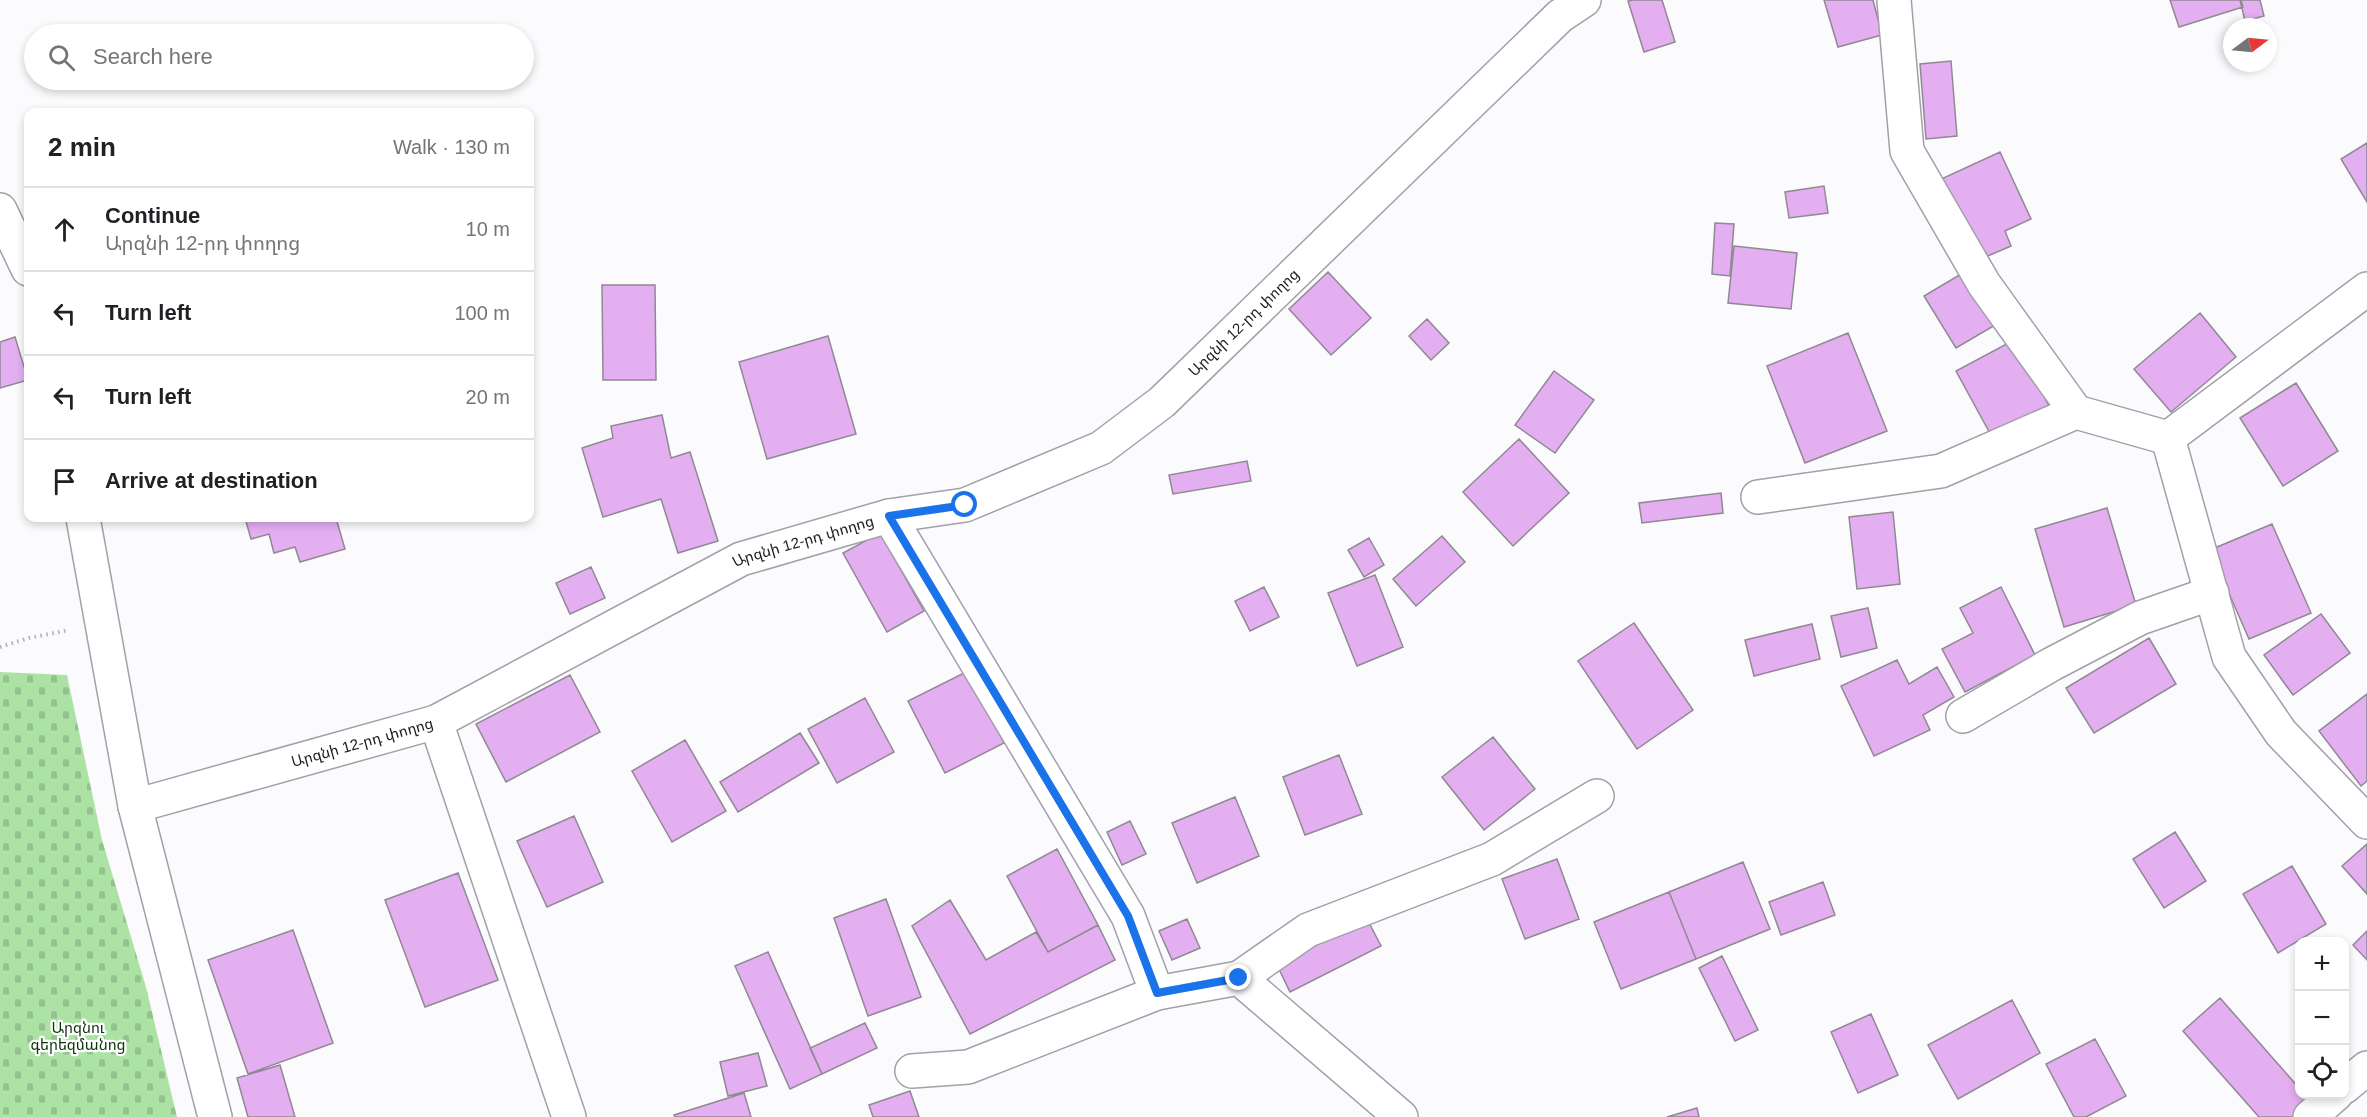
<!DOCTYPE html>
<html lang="en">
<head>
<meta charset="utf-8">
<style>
	body { margin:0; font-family:Arial,"Noto Sans Armenian",sans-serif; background:#f2f2f2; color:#202124 }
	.controls { position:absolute; right:18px; bottom:18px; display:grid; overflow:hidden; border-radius:12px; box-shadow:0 3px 9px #0003 }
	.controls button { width:54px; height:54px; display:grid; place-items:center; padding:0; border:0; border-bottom:2px solid #e0e0e0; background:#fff; color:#202124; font:30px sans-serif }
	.compass { position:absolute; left:2223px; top:18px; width:54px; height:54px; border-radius:50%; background:#fff; box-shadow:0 3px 9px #0003; rotate:74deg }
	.stop { position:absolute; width:18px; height:18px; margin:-14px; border:4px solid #1a73e8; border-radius:50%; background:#fff }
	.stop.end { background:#1a73e8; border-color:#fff; box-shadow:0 2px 6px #0008 }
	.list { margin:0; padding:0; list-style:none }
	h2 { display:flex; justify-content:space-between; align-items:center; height:78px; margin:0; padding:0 24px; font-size:26px }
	h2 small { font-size:20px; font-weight:400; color:#757577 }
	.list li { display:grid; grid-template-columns:39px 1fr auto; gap:18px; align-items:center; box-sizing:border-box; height:84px; padding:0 24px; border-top:2px solid #e0e0e0 }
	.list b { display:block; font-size:22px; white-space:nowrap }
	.list p { margin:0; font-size:20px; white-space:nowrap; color:#757577 }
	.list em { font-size:20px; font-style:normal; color:#757577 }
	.icon { flex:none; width:33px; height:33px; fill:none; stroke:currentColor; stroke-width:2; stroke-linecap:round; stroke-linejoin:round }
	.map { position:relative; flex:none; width:2367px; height:1117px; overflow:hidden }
	.search { position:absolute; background:#fff; box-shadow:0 3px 9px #0003; left:24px; top:24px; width:510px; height:66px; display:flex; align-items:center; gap:15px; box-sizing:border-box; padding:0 21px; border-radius:33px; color:#757577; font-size:22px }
	.panel { position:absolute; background:#fff; box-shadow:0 3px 9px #0003; left:24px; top:108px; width:510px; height:414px; border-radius:12px }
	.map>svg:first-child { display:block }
</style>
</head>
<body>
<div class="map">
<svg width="2367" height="1117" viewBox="0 0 2367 1117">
	<defs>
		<pattern id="cemetery-stones" width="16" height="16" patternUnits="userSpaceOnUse" patternTransform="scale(1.5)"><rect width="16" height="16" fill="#ace3a5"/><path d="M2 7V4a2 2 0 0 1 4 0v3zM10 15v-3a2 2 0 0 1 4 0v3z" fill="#94c28e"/></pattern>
	</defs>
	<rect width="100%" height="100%" fill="#fbfafd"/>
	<path fill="url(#cemetery-stones)" d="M0 672 67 675 102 840 146 987 177 1117H0Z"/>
	<path fill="#e3aff1" stroke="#908893" stroke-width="1.5" d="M1633 0H1662L1675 42 1644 52 1628 1Z
		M1824 0H1873L1882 35 1838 47Z
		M2170 0H2241L2243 7 2179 27Z
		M2240 0H2260L2264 16 2245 21Z
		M1951 61 1957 136 1926 139 1920 64Z
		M2367 143V202L2341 159Z
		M2000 152 2031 219 2005 231 2011 246 1976 261 1939 180Z
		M1824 186 1828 213 1789 218 1785 192Z
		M1715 223 1734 224 1730 276 1712 274Z
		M1734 246 1797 253 1791 309 1728 303Z
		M1966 271 1997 324 1956 348 1924 296Z
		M1328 272 1371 318 1331 355 1289 309Z
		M602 285H655L656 380H603Z
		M2200 313 2236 357 2171 412 2134 369Z
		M1427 319 1449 343 1431 360 1409 336Z
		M1848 333 1887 431 1805 463 1767 366Z
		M828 336 856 434 767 459 739 362Z
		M15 337 28 380 0 388V342Z
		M2014 340 2049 406 1992 437 1956 371Z
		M1554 371 1594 400 1555 453 1515 425Z
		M2296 383 2338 451 2283 486 2240 418Z
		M662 415 671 458 690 452 718 541 678 553 661 499 603 517 582 448 613 438 611 426Z
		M1519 439 1569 493 1513 546 1463 492Z
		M1247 461 1251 481 1173 494 1169 475Z
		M1721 493 1723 513 1642 523 1639 503Z
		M2107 508 2136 605 2064 627 2035 529Z
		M1893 512 1900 584 1857 589 1849 517Z
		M245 518H336L345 549 300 562 295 547 274 553 269 534 251 539Z
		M2272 524 2311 613 2249 639 2210 550Z
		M880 533 924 611 887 632 843 553Z
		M1442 536 1465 562 1416 606 1393 579Z
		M1369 538 1384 565 1364 577 1348 550Z
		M591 567 605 598 570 614 556 583Z
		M1375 575 1403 647 1357 666 1328 593Z
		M1264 587 1279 617 1250 631 1235 601Z
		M2001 587 2035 655 1965 692 1942 649 1973 633 1960 608Z
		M1868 608 1877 648 1841 657 1831 616Z
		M2321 614 2350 653 2293 695 2264 655Z
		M1634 623 1693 710 1637 749 1578 661Z
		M1812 624 1820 659 1754 676 1745 640Z
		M2149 638 2176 684 2094 733 2066 688Z
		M1897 660 1909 684 1937 667 1954 697 1923 715 1930 730 1874 756 1841 686Z
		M968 671 1004 743 945 773 908 701Z
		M570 675 600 732 506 782 476 724Z
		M2367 694V781L2361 786 2319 731Z
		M865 698 894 752 837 783 808 729Z
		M800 733 819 763 738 812 720 782Z
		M1493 737 1535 789 1484 830 1442 777Z
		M685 740 726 811 672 842 632 771Z
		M1339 755 1362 814 1305 835 1283 777Z
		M1235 797 1259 856 1197 883 1172 823Z
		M574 816 603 882 547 907 517 841Z
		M1130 821 1146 854 1122 865 1107 832Z
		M2175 832 2206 881 2164 908 2133 859Z
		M2367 844V894L2342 866Z
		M1057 849 1098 925 1048 952 1007 876Z
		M1557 859 1579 919 1525 939 1502 879Z
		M1743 862 1770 929 1696 959 1669 892Z
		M2292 866 2326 924 2278 953 2243 894Z
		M458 873 498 980 425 1007 385 900Z
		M1823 882 1835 915 1781 935 1769 902Z
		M1669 892 1696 959 1621 989 1594 922Z
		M886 899 921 997 868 1016 834 918Z
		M950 900 986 960 1036 932 1048 952 1098 925 1115 960 970 1034 912 926Z
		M1187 919 1200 948 1172 960 1159 931Z
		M1367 919 1381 946 1290 992 1277 965Z
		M293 930 333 1043 248 1074 208 960Z
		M2367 931V960L2353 945Z
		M768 952 822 1074 790 1089 735 966Z
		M1722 956 1758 1030 1735 1041 1699 968Z
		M2220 998 2300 1089V1094H2304L2310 1101 2293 1117H2259L2183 1031Z
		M2012 1000 2040 1053 1958 1099 1928 1045Z
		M1871 1014 1898 1075 1858 1093 1831 1032Z
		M865 1023 877 1048 822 1074 810 1048Z
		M2095 1039 2126 1096 2086 1117H2074L2046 1064Z
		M758 1053 767 1086 728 1096 720 1062Z
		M280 1065 295 1117H248L237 1078Z
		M910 1091 919 1117H873L869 1105Z
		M744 1093 751 1117H675L674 1115Z
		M1697 1108 1699 1117H1667Z"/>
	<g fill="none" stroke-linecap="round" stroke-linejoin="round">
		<defs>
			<g id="minor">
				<path d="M1894 0 1907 151 1984 284 2076 412 2168 438 2367 289"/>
				<path d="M0 210 28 269"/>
				<path d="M2168 438 2229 657 2281 733 2367 822"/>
				<path d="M1758 497 1941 471 2076 412"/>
				<path d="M889 516 1128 916 1157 993"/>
				<path d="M83 518 135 806 215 1117"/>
				<path d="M1963 716 2052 664 2140 618 2212 593"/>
				<path d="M436 722 569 1117"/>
				<path id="s1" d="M135 806 436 722 741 559 889 516 965 505 1101 448 1162 402 1560 16 1584 0"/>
				<path d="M1239 978 1308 930 1492 859 1597 796"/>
				<path d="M912 1071 968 1067 1157 993 1239 978 1401 1117"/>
				<path d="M2344 1087 2367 1068"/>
				<path d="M2310 1117 2336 1094"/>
			</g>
		</defs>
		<use href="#minor" stroke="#a39fab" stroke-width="36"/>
		<path stroke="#b0afb3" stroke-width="4" stroke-dasharray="1.5 4.5" stroke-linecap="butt" d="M0 647 29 638 69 630"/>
		<use href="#minor" stroke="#fff" stroke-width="33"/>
	</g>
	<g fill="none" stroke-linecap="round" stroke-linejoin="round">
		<path stroke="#1a73e8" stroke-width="8" d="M965 505 889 516 1128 916 1157 993 1239 978"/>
	</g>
	<g text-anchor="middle" stroke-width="4.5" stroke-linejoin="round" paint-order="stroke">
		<g font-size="15" fill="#1d1b20" stroke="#fff">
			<text dy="5" stroke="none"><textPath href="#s1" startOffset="1227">Արզնի 12-րդ փողոց</textPath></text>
			<text dy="5" stroke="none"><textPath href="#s1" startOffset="723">Արզնի 12-րդ փողոց</textPath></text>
			<text dy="5" stroke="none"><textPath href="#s1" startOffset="236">Արզնի 12-րդ փողոց</textPath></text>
		</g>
		<g font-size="15" fill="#0e350a" stroke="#fff">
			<text x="78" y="1033">Արզնու<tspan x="78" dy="17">գերեզմանոց</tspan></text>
		</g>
	</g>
</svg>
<div class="controls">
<button>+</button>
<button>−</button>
<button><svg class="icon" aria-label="locate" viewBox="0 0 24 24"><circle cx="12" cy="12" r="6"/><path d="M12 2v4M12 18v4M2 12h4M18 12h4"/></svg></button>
</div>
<svg class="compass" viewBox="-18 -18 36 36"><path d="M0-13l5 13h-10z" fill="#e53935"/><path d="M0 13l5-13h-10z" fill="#757577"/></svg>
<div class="stop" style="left:965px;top:505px"></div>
<div class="stop end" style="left:1239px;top:978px"></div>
<div class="search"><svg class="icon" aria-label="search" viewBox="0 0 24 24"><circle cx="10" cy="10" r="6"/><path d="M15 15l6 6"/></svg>Search here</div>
<section class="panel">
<h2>2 min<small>Walk · 130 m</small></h2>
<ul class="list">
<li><svg class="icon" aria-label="ahead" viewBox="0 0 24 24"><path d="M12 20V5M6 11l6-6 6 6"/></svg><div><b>Continue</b><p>Արզնի 12-րդ փողոց</p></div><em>10 m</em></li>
<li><svg class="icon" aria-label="left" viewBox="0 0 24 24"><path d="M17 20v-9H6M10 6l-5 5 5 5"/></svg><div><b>Turn left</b></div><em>100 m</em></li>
<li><svg class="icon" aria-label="left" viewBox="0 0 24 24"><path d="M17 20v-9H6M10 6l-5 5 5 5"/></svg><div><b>Turn left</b></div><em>20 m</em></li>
<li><svg class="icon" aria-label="arrive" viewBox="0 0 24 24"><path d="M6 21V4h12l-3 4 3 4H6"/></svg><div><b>Arrive at destination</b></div></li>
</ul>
</section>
</div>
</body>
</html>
